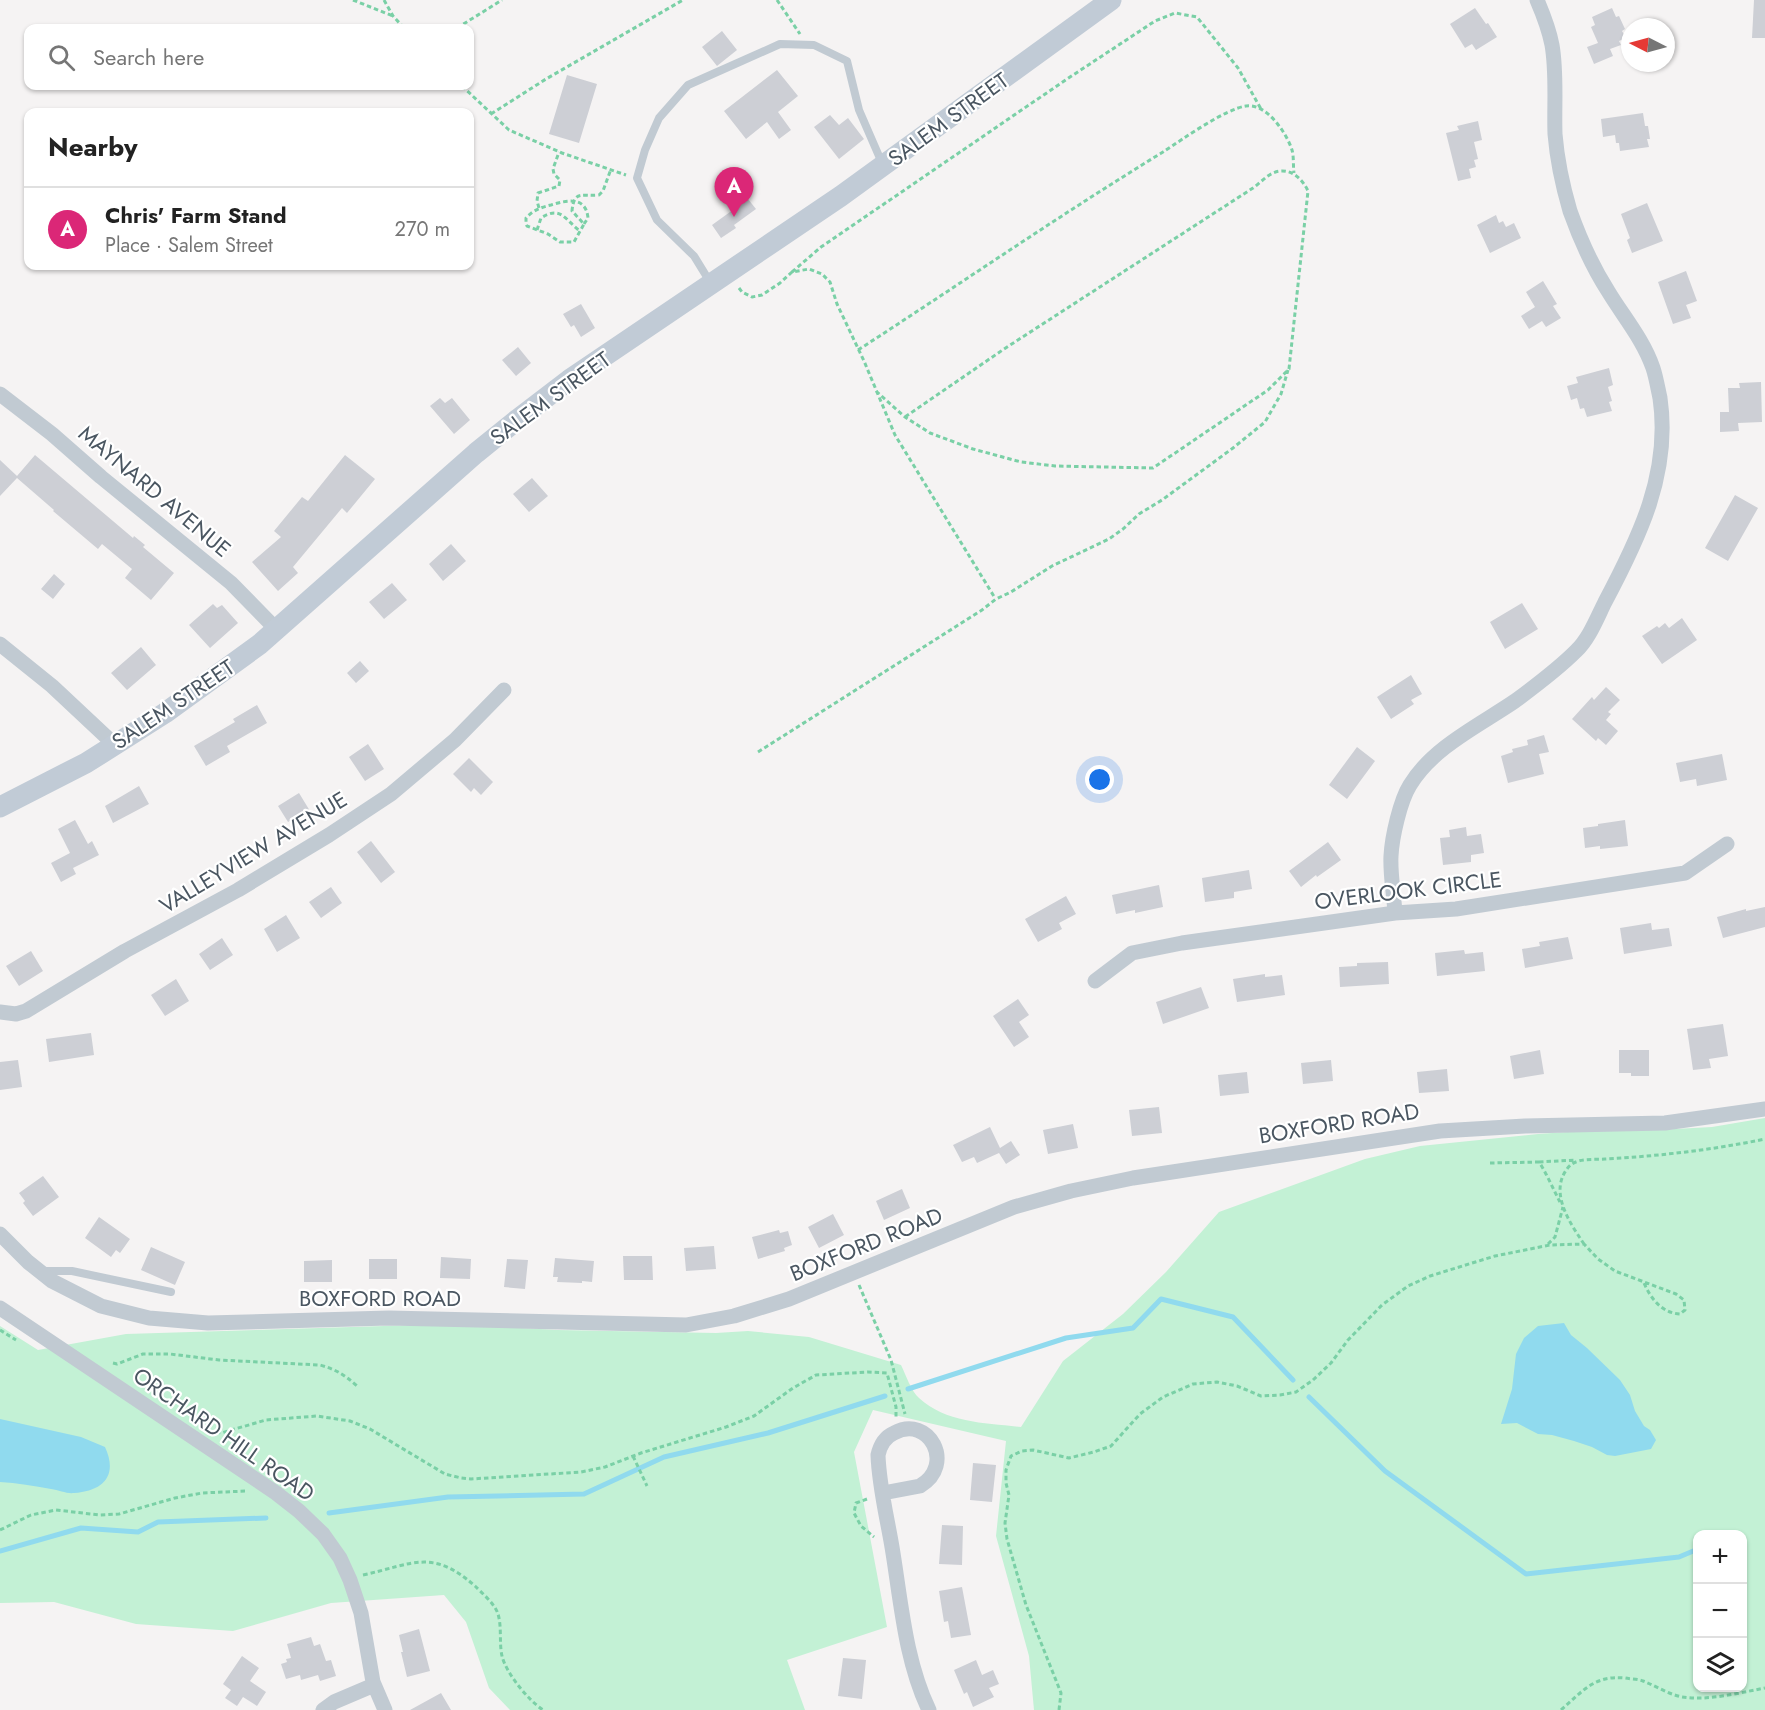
<!DOCTYPE html>
<html lang="en">
<head>
<meta charset="utf-8">
<style>
	body { margin:0; font-family:Jost,sans-serif; background:#f6f6f6; color:#222 }
	.controls { position:absolute; right:18px; bottom:18px; display:grid; overflow:hidden; border-radius:12px; box-shadow:0 2px 4px #0004 }
	.controls button { width:54px; height:54px; display:grid; place-items:center; padding:0; border:0; border-bottom:2px solid #e0e0e0; background:#fff; color:#222; font:30px sans-serif }
	.compass { position:absolute; left:1621px; top:18px; width:54px; height:54px; border-radius:50%; background:#fff; box-shadow:0 2px 4px #0004; rotate:276deg }
	.you { position:absolute; left:1100px; top:780px; width:21px; height:21px; margin:-15px; border:4px solid #fff; border-radius:50%; background:#1a73e8; box-shadow:0 0 0 9px #1a73e833 }
	.badge { display:grid; place-items:center; width:39px; height:39px; border-radius:50%; background:#db2777; color:#fff; font-size:20px; font-weight:700 }
	.pin { position:absolute; translate:-50% -50px; filter:drop-shadow(0 2px 3px #0008) }
	.pin::after { content:''; position:absolute; top:32px; width:21px; height:18px; background:inherit; clip-path:polygon(0 0,100% 0,50% 100%) }
	.list { margin:0; padding:0; list-style:none }
	h2 { display:flex; justify-content:space-between; align-items:center; height:78px; margin:0; padding:0 24px; font-size:26px }
	h2 small { font-size:20px; font-weight:400; color:#767676 }
	.list li { display:grid; grid-template-columns:39px 1fr auto; gap:18px; align-items:center; box-sizing:border-box; height:84px; padding:0 24px; border-top:2px solid #e0e0e0 }
	.list b { display:block; font-size:22px; white-space:nowrap }
	.list p { margin:0; font-size:20px; white-space:nowrap; color:#767676 }
	.list em { font-size:20px; font-style:normal; color:#767676 }
	.icon { flex:none; width:33px; height:33px; fill:none; stroke:currentColor; stroke-width:2; stroke-linecap:round; stroke-linejoin:round }
	.map { position:relative; flex:none; width:1765px; height:1710px; overflow:hidden }
	.search { position:absolute; background:#fff; box-shadow:0 2px 4px #0004; left:24px; top:24px; width:450px; height:66px; display:flex; align-items:center; gap:15px; box-sizing:border-box; padding:0 21px; border-radius:12px; color:#767676; font-size:22px }
	.panel { position:absolute; background:#fff; box-shadow:0 2px 4px #0004; left:24px; top:108px; width:450px; height:162px; border-radius:12px }
	.map>svg:first-child { display:block }
</style>
</head>
<body>
<div class="map">
<svg width="1765" height="1710" viewBox="0 0 1765 1710">
	<rect width="100%" height="100%" fill="#f5f3f3"/>
	<path fill="#c3f1d5" fill-rule="evenodd" d="M1765 1118V1710H1034L1029 1656 996 1536 1006 1441 873 1410 854 1452 887 1627 787 1660 805 1710H510L489 1688 466 1622 444 1595 331 1603 233 1631 136 1624 54 1602 0 1603V1326L38 1350 126 1334 449 1324 558 1330 716 1333 748 1331 809 1337 901 1365C906 1375 911 1391 919 1398 946 1423 986 1423 1021 1427L1063 1361 1123 1314 1166 1272 1219 1212 1365 1159 1420 1146 1538 1134 1610 1129 1656 1130 1712 1127ZM1698 1534H1742V1688H1698Z"/>
	<path fill="#90daee" d="M1564 1323 1571 1335 1587 1348 1620 1380 1630 1395 1635 1411 1644 1426 1650 1430 1656 1440 1651 1449 1615 1456 1607 1455 1592 1447 1574 1441 1552 1435 1538 1434 1517 1423 1501 1424 1512 1389 1516 1354 1524 1338 1538 1326Z
		M0 1419 81 1437 105 1447C118 1475 104 1491 74 1493 67 1494 59 1490 51 1489 34 1486 17 1483 0 1482Z"/>
	<g fill="none" stroke-linecap="round" stroke-linejoin="round">
		<path stroke="#90daee" stroke-width="5" d="M908 1389 1066 1338 1133 1328 1161 1299 1233 1317 1293 1380
			M1309 1397 1385 1471 1526 1574 1679 1557 1698 1549
			M329 1513 448 1497 584 1494 664 1457 768 1433 885 1396
			M0 1551 81 1528 138 1532 158 1522 266 1518"/>
	</g>
	<path fill="#cdcfd5" d="M1754 0H1765V38H1752Z
		M1475 8 1486 24 1488 23 1497 37 1476 50 1472 44 1465 48 1450 24Z
		M1612 8 1616 17 1619 16 1625 29 1622 31 1626 38 1619 41 1621 45 1610 49 1613 56 1594 64 1587 47 1598 43 1591 27 1595 25 1592 17Z
		M722 31 737 50 717 66 702 47Z
		M777 70 798 96 778 112 791 130 779 139 767 122 746 139 724 111Z
		M567 75 597 84 579 143 549 134Z
		M1643 113 1645 126H1648L1650 139H1647L1649 147 1620 151 1619 143H1616L1615 135 1603 137 1601 119Z
		M830 115 839 125 848 118 864 139 839 159 814 127Z
		M1478 121 1482 140 1474 142 1478 159 1474 160 1476 167 1469 169 1471 178 1458 181 1446 133 1459 130 1457 126Z
		M748 199 756 209 734 225 736 228 721 238 712 225Z
		M1647 203 1663 241 1632 253 1627 240 1630 238 1621 214Z
		M1496 215 1499 223 1503 221 1506 227 1514 223 1521 238 1490 253 1477 225Z
		M1686 271 1697 301 1686 305 1691 318 1673 324 1658 282Z
		M1543 281 1557 304 1553 306 1561 318 1546 327 1542 321 1529 329 1521 316 1535 307 1526 292Z
		M581 304 595 328 581 337 574 325 571 327 563 314Z
		M518 347 531 363 516 376 502 360Z
		M1609 368 1613 385 1608 387 1612 401 1609 402 1612 411 1587 417 1584 408 1580 409 1577 398 1571 400 1567 386 1578 383 1576 377Z
		M1761 382 1762 422 1738 423 1739 431 1720 432V412H1729L1728 388H1740L1739 383Z
		M440 398 445 403 452 398 470 420 454 434 430 406Z
		M35 455 133 538 134 536 145 545 143 547 174 573 151 600 125 578 132 569 102 544 98 549 53 511 54 510 17 478 0 496V460L17 476Z
		M345 455 375 479 347 513 342 508 293 567 298 573 278 591 252 562 281 537 274 531 302 497 308 501Z
		M532 478 548 496 529 512 513 494Z
		M1735 495 1758 508 1728 561 1705 548Z
		M451 544 466 561 443 581 429 564Z
		M54 574 65 584 53 599 41 589Z
		M392 583 407 600 384 619 369 602Z
		M1522 603 1538 629 1505 649 1490 622Z
		M213 604 217 608 222 605 238 623 210 648 189 625Z
		M1682 618 1697 640 1662 664 1642 636 1657 626 1659 628 1665 623 1669 628Z
		M141 647 156 665 127 690 111 673Z
		M360 661 369 671 356 683 347 673Z
		M1411 675 1422 694 1411 700 1414 704 1391 719 1377 697Z
		M1606 687 1620 700 1608 712 1611 714 1606 720 1618 731 1606 745 1598 738 1596 741 1572 719 1592 697 1594 700Z
		M257 705 267 723 227 746 230 752 206 766 194 746 235 722 233 719Z
		M1544 735 1549 752 1539 754 1544 774 1508 783 1501 756 1513 752 1512 749 1528 745 1527 740Z
		M368 744 384 769 365 781 349 757Z
		M1357 747 1375 761 1347 799 1329 785Z
		M1722 754 1727 780 1697 786 1696 779 1680 782 1676 763Z
		M469 758 493 782 481 795 474 788 471 792 453 774Z
		M139 786 149 804 113 823 105 806Z
		M299 793 310 811 298 819 297 817 288 822 278 806Z
		M75 820 88 844 92 841 99 855 73 868 76 874 61 882 51 863 70 853 58 829Z
		M1625 820 1628 846 1600 849V846L1585 848 1583 828 1598 826V824Z
		M1466 827 1467 836 1481 834 1484 853 1471 855V862L1443 865 1440 838 1450 837 1449 830Z
		M371 841 395 872 381 883 357 852Z
		M1328 842 1341 860 1317 877 1316 875 1301 887 1289 871Z
		M1249 870 1252 889 1234 892V898L1205 902 1202 878Z
		M1159 885 1163 907 1135 913V910L1116 914 1112 895Z
		M331 887 342 903 321 918 309 902Z
		M1066 896 1076 914 1059 923 1062 929 1038 942 1025 919Z
		M1765 907V927L1723 938 1717 917 1746 909V911Z
		M286 915 300 938 277 952 264 929Z
		M1651 923 1652 930 1669 928 1672 946 1624 954 1620 928Z
		M1568 937 1573 959 1525 968 1522 949 1540 946 1539 942Z
		M222 938 233 955 210 970 199 954Z
		M1464 950 1465 954 1483 952 1485 971 1437 976 1435 953Z
		M31 951 43 971 19 986 6 966Z
		M1388 962 1389 984 1340 987 1339 967 1357 966V963Z
		M1265 974V977L1282 975 1285 995 1237 1002 1233 979Z
		M176 979 189 1001 165 1016 151 995Z
		M1201 987 1209 1008 1163 1024 1156 1002Z
		M1018 999 1029 1015 1019 1022 1029 1037 1014 1047 993 1016Z
		M1723 1024 1728 1056 1709 1059 1711 1068 1693 1070 1687 1029Z
		M91 1033 94 1055 49 1062 46 1039Z
		M1540 1050 1544 1074 1514 1079 1510 1056Z
		M1619 1050H1649V1076H1631V1073H1619Z
		M18 1060 22 1087 0 1090V1062Z
		M1331 1060 1333 1081 1303 1084 1301 1063Z
		M1447 1069 1449 1091 1419 1093 1417 1072Z
		M1247 1072 1249 1093 1220 1096 1218 1075Z
		M1159 1107 1162 1133 1132 1136 1129 1110Z
		M1073 1124 1078 1148 1048 1154 1043 1130Z
		M990 1127 1000 1148 1011 1141 1020 1155 1006 1164 999 1153 977 1163 974 1157 962 1162 953 1145Z
		M43 1176 59 1197 33 1216 23 1203 25 1201 19 1193Z
		M902 1189 910 1208 884 1220 876 1201Z
		M833 1214 844 1235 819 1248 808 1227Z
		M99 1217 130 1239 120 1253 116 1250 111 1257 85 1238Z
		M779 1230 780 1233 788 1231 792 1245 784 1248 785 1251 758 1259 752 1237Z
		M714 1246 716 1269 686 1271 684 1248Z
		M151 1247 185 1262 175 1285 141 1270Z
		M623 1256H652L653 1280H624Z
		M441 1257 471 1259 470 1279 440 1278Z
		M555 1258 594 1261 592 1282 582 1281V1283L557 1282 558 1277H553Z
		M369 1259H397V1279H369Z
		M507 1259 528 1260 525 1289 504 1287Z
		M332 1260V1282H304V1261Z
		M973 1463 996 1465 992 1502 970 1500Z
		M942 1525 963 1526 962 1565 939 1564Z
		M962 1587 971 1635 951 1638 948 1621 944 1622 939 1591Z
		M419 1629 430 1671 407 1677 401 1652H403L399 1635Z
		M311 1637 314 1646 320 1644 326 1661 331 1660 336 1676 320 1681 318 1675 301 1680 300 1675 286 1679 281 1664 287 1662 286 1659 291 1658 287 1644Z
		M242 1656 259 1668 250 1681 266 1692 257 1706 243 1697 237 1706 225 1698 231 1690 223 1684Z
		M843 1658 866 1660 862 1699 838 1696Z
		M976 1660 982 1675 993 1670 999 1684 989 1688 994 1697 973 1707 967 1692 964 1694 954 1670Z
		M441 1693 451 1710H410Z"/>
	<g fill="none" stroke-linecap="round" stroke-linejoin="round">
		<path stroke="#7ad0a6" stroke-width="3" stroke-dasharray="4.5 3" stroke-linecap="butt" d="M353 0 393 16
			M384 0 393 16 404 28
			M777 0 800 34
			M457 28 502 0
			M462 86 509 130 562 153 626 175
			M491 114 546 79 683 0
			M539 208 537 201 538 193 559 186 560 180 554 174 553 169 559 152
			M584 224 588 218C586 196 567 200 551 205 542 207 533 210 526 218V223L527 226 548 234 560 242H574L584 224 572 211C574 189 583 197 599 195L603 191 611 169
			M537 230 541 218C561 205 565 220 580 231
			M792 272 821 247 1067 79 1155 21 1175 13 1197 17 1238 68 1261 109
			M739 288 742 292 752 297 762 295 780 283 792 272 809 269 822 274 830 282 837 304 864 361 895 435 995 598
			M858 350C960 284 1060 215 1163 152 1183 139 1225 109 1246 106 1267 103 1287 134 1292 150 1294 157 1293 166 1294 173
			M876 391 905 417 930 433 973 449 1021 462 1055 466 1153 468 1268 390 1289 369 1308 191C1302 178 1289 166 1273 173 1266 176 1259 184 1253 188L1004 349 905 417
			M758 752 982 610 996 599 1011 592 1052 566 1109 539 1123 529 1139 514 1162 500 1233 448 1265 422 1281 394 1288 370
			M1539 1162 1576 1160
			M1490 1163 1539 1162C1547 1174 1553 1189 1560 1202
			M1548 1244 1555 1237 1563 1207
			M1584 1244C1570 1223 1549 1193 1567 1169 1575 1157 1593 1160 1605 1159 1659 1156 1712 1150 1765 1139
			M859 1285 891 1360 905 1414
			M0 1330 16 1340
			M113 1363 117 1364 143 1354H170L219 1360 320 1365C335 1369 345 1375 357 1386
			M216 1432 221 1433 266 1420 317 1416 350 1421 370 1429 445 1474 461 1478 471 1479 581 1472 605 1467 641 1453 726 1427 754 1416 793 1388 816 1375 868 1372 887 1373 896 1407V1417
			M633 1456 647 1486
			M867 1499 856 1503 854 1513 861 1526 874 1537
			M0 1530 31 1515 56 1510 100 1515 119 1514 175 1498 202 1493 246 1491
			M363 1575C413 1564 432 1548 475 1586 482 1593 495 1604 498 1614 502 1627 499 1643 502 1656 506 1673 528 1700 543 1710
			M1059 1710 1061 1693 1026 1605 1007 1539 1005 1523 1009 1495 1006 1483V1470L1011 1456 1022 1451 1033 1450 1069 1458 1094 1452 1111 1446 1140 1414 1163 1397 1193 1384 1217 1382 1237 1386 1261 1396 1280 1395 1296 1392 1313 1380 1331 1363 1348 1340 1382 1305 1408 1286 1430 1276 1495 1256 1550 1245 1584 1244 1598 1259 1615 1271 1676 1294 1684 1300 1685 1310 1680 1314C1662 1313 1651 1299 1644 1283
			M1561 1710C1583 1691 1594 1675 1625 1678 1631 1679 1638 1679 1643 1681 1656 1686 1668 1694 1682 1697 1709 1701 1738 1693 1765 1688"/>
		<path stroke="#c1cad2" stroke-width="8" d="M710 282 694 256 657 220 637 178 645 150 659 118 688 85 780 44 814 45 847 61 859 110 882 163
			M41 1271H72L171 1292"/>
		<path stroke="#c1cad2" stroke-width="15" d="M0 394 52 434 101 477 231 583 276 629
			M0 644 52 686 115 745
			M1395 913C1394 895 1390 874 1391 856 1392 837 1400 801 1410 785 1433 747 1480 725 1515 701 1534 687 1559 668 1576 651 1589 639 1597 618 1605 602 1639 538 1671 473 1660 398 1658 389 1656 377 1653 368 1643 339 1623 316 1608 291 1592 266 1580 239 1570 211 1563 187 1557 159 1555 134 1554 105 1557 73 1552 45 1549 29 1543 14 1537 0
			M1095 981 1132 953 1182 943 1395 913 1456 909 1685 873 1727 844
			M0 1012 16 1014 26 1011 125 951 238 890 329 835 391 794 455 740 504 690
			M0 1234 28 1262 52 1281 101 1306 149 1318 208 1323 389 1318 686 1325 734 1316 789 1299 1014 1207 1071 1191 1133 1178 1440 1131 1525 1126 1665 1123 1765 1109
			M0 1308 276 1493 299 1511 323 1534 340 1558 350 1580 361 1613 373 1682 385 1710
			M883 1493 920 1486C956 1465 929 1414 894 1433 885 1437 880 1446 878 1455 879 1486 887 1517 892 1547 901 1601 905 1660 929 1710
			M323 1710 334 1702 374 1685"/>
		<path stroke="#c1cbd6" stroke-width="21" d="M0 807 86 763 165 713 260 644 476 453 518 419 569 380 841 196 1111 0"/>
	</g>
	<g text-anchor="middle" stroke-width="4.5" stroke-linejoin="round" paint-order="stroke">
		<g font-size="22" fill="#4a5661" stroke="#fff">
			<text transform="translate(948 119) rotate(-36)" y="8">SALEM STREET</text>
			<text transform="translate(550 398) rotate(-36)" y="8">SALEM STREET</text>
			<text transform="translate(155 491) rotate(40)" y="8">MAYNARD AVENUE</text>
			<text transform="translate(173 704) rotate(-34)" y="8">SALEM STREET</text>
			<text transform="translate(253 852) rotate(-31)" y="8">VALLEYVIEW AVENUE</text>
			<text transform="translate(1408 890) rotate(-7)" y="8">OVERLOOK CIRCLE</text>
			<text transform="translate(1339 1123) rotate(-9)" y="8">BOXFORD ROAD</text>
			<text transform="translate(866 1244) rotate(-22)" y="8">BOXFORD ROAD</text>
			<text x="380" y="1306">BOXFORD ROAD</text>
			<text transform="translate(224 1434) rotate(35)" y="8">ORCHARD HILL ROAD</text>
		</g>
	</g>
</svg>
<div class="controls">
<button>+</button>
<button>−</button>
<button><svg class="icon" aria-label="layers" viewBox="0 0 24 24"><path d="M12 4l9 5-9 5-9-5zM3 14l9 5 9-5"/></svg></button>
</div>
<svg class="compass" viewBox="-18 -18 36 36"><path d="M0-13l5 13h-10z" fill="#e53935"/><path d="M0 13l5-13h-10z" fill="#767676"/></svg>
<div class="you"></div>
<div class="pin badge" style="left:734px;top:217px">A</div>
<div class="search"><svg class="icon" aria-label="search" viewBox="0 0 24 24"><circle cx="10" cy="10" r="6"/><path d="M15 15l6 6"/></svg>Search here</div>
<section class="panel">
<h2>Nearby<small></small></h2>
<ul class="list">
<li><span class="badge">A</span><div><b>Chris' Farm Stand</b><p>Place · Salem Street</p></div><em>270 m</em></li>
</ul>
</section>
</div>
</body>
</html>
